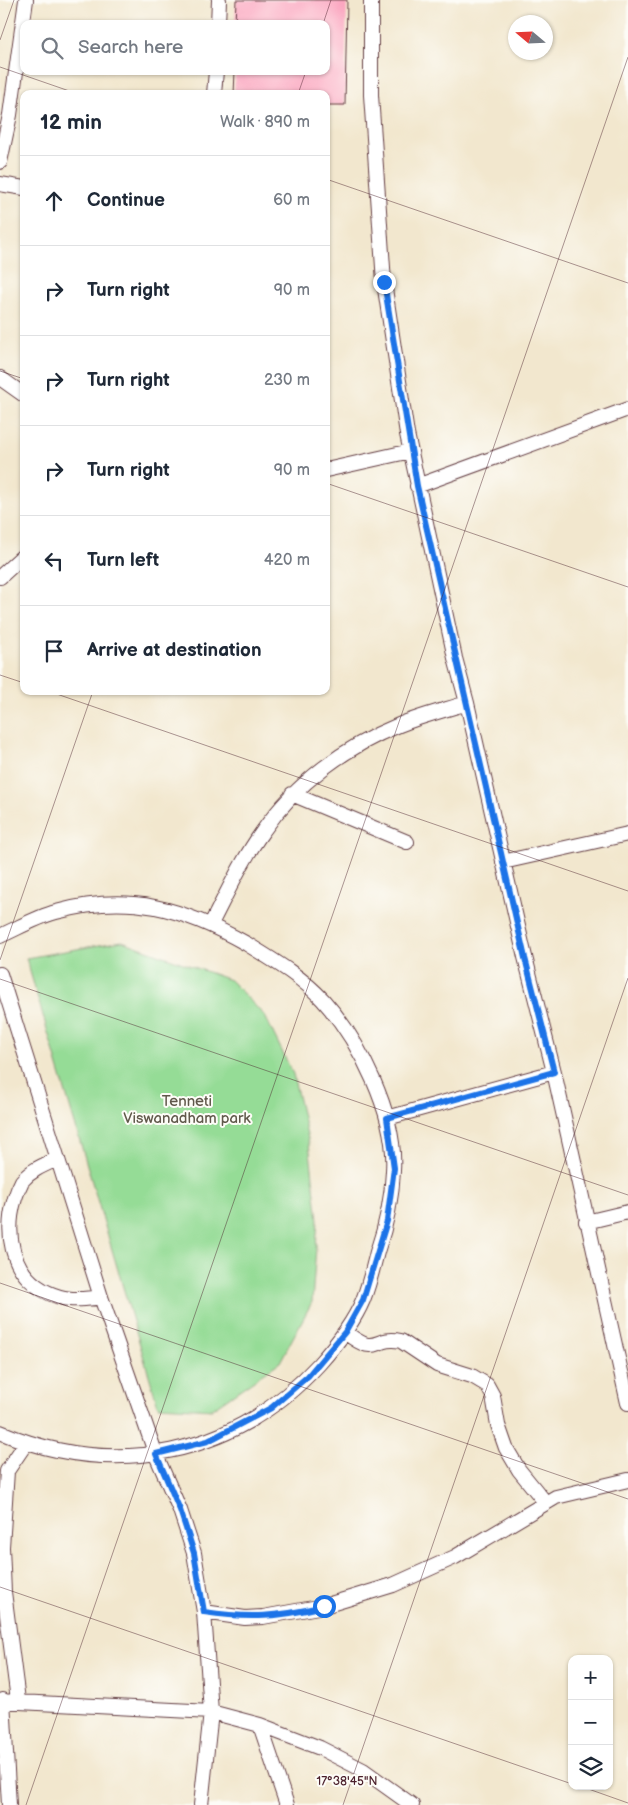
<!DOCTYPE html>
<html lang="en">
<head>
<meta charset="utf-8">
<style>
	body { margin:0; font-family:"Balsamiq Sans",sans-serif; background:#f6f6f7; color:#1f2937 }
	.controls { position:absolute; right:15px; bottom:15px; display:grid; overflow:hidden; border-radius:10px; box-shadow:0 1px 4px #0004 }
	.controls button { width:45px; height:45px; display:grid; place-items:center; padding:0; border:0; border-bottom:1px solid #e0e1e3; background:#fff; color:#1f2937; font:25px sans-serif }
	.compass { position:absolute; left:508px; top:15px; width:45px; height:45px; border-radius:50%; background:#fff; box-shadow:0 1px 4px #0004; rotate:289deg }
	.stop { position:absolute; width:15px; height:15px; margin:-11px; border:4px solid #1a73e8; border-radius:50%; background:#fff }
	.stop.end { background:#1a73e8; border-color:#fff; box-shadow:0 1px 5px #0008 }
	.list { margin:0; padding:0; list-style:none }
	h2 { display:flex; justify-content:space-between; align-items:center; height:65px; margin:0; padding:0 20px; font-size:21px }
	h2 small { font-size:16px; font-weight:400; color:#747a83 }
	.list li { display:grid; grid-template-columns:32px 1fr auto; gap:15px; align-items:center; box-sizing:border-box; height:90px; padding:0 20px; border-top:1px solid #e0e1e3 }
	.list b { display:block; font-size:19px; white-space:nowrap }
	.list em { font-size:16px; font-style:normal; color:#747a83 }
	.icon { flex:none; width:28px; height:28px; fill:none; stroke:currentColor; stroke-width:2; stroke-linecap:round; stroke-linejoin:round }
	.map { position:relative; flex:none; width:628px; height:1805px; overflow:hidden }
	.search { position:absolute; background:#fff; box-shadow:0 1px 4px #0004; left:20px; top:20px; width:310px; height:55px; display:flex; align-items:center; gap:12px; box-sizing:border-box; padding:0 18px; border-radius:10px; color:#747a83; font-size:19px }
	.panel { position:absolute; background:#fff; box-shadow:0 1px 4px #0004; left:20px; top:90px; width:310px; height:605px; border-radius:10px }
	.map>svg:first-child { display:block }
</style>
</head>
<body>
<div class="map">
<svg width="628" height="1805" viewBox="0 0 628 1805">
	<rect width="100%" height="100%" fill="#fdfcf7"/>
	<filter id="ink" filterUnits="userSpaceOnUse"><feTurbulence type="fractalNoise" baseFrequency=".02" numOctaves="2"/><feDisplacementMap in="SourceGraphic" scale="10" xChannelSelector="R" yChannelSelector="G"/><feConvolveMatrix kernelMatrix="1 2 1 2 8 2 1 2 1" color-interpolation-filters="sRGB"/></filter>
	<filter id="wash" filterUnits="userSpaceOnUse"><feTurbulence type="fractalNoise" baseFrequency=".0096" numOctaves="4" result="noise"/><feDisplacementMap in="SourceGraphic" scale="20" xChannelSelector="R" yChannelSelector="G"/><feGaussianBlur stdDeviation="1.12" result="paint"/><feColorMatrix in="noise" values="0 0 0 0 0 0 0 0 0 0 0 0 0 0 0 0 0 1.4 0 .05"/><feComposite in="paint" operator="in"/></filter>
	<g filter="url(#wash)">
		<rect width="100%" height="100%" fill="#f2e7ce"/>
		<path fill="#95dc96" stroke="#707e60" d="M122 941 230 980 265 1016 293 1074 309 1143 318 1220 312 1302 280 1362 212 1409 158 1406 26 958Z"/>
		<g id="blocks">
			<path fill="#fba6c0" d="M236 0H347L345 105H326V94H234L235 71H326V24H235Z"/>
		</g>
	</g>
	<g filter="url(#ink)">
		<use href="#blocks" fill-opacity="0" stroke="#633d43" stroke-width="1"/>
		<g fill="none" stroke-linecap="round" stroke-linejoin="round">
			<defs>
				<path id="minor" d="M371 0V95L384 282 407 434 455 658 467 703 525 957 554 1072 628 1403
					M218 24 219 0
					M214 94 216 71
					M0 162 10 115 26 0
					M0 184 24 188
					M0 378 24 395
					M326 470 411 451
					M417 486 628 409
					M0 577 24 555
					M292 794 407 842
					M503 862 628 834
					M211 924C227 893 242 860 263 831 296 783 345 747 399 725 421 716 445 710 467 703
					M0 936C18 928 37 917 56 912 129 892 183 908 247 944 273 960 302 977 323 1000 359 1040 397 1115 393 1171 392 1199 386 1226 377 1252 373 1268 369 1285 363 1300 353 1324 336 1345 319 1364 235 1456 115 1480 0 1432
					M0 974 101 1297 156 1455 180 1510 194 1553 204 1612 211 1712 201 1805
					M387 1118 554 1072
					M57 1159C44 1165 31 1170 22 1181 0 1224 7 1282 60 1297 73 1301 88 1299 101 1297
					M586 1222 628 1212
					M345 1332C379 1359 372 1335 401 1341L437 1365 472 1376 487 1385 493 1396 498 1425 506 1448 519 1470 545 1502
					M204 1612 245 1618 263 1617 324 1606 393 1585 455 1557 556 1497 628 1480
					M3 1700 9 1805
					M18 1700 4 1592 2 1547 7 1471 26 1443
					M0 1701 211 1712 260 1725 320 1748 363 1770 412 1805
					M260 1725 287 1805"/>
			</defs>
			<use href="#minor" stroke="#633d43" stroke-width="16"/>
			<use href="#minor" stroke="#fff" stroke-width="14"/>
		</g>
	</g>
	<g fill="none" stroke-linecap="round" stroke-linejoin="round" filter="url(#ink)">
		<path stroke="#1a73e8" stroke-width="6" d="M324 1606C279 1617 250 1619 204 1612L194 1553 180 1510 156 1454 208 1441 271 1408 308 1376 345 1332 363 1300 387 1221 394 1168 387 1118 554 1072 525 958 417 486 384 282"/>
	</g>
	<path fill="none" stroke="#4a1f2b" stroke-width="1" stroke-opacity="0.45" d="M323 24 331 0M0 40 14 0M0 67 78 94M298 94 306 71M326 179 628 283M0 371 24 379M326 483 628 587M0 675 24 683M48 691 628 891M0 960 93 691M0 979 628 1195M0 1283 628 1499M0 1587 572 1784M580 1786 628 1803M26 1805 628 57M343 1805 628 978"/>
	<g text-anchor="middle" stroke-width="4" stroke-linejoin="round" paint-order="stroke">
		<g font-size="15" fill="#60584b" stroke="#fdfcf7">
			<text x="187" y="1106">Tenneti<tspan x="187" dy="17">Viswanadham park</tspan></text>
		</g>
	</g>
	<g font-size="12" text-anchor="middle" fill="#4a1f2b" stroke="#fdfcf7" stroke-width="4" stroke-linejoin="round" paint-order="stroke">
		<text x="347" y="1785">17°38'45"N</text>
	</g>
</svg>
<div class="controls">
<button>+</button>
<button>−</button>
<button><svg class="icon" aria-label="layers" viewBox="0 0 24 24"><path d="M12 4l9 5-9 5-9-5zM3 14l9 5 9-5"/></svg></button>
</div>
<svg class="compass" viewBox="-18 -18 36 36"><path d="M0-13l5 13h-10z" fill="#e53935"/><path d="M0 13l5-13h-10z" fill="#747a83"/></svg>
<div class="stop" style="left:324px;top:1606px"></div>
<div class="stop end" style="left:384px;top:282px"></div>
<div class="search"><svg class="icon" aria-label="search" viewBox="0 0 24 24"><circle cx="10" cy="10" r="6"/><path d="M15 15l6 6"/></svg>Search here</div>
<section class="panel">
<h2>12 min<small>Walk · 890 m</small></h2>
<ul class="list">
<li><svg class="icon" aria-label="ahead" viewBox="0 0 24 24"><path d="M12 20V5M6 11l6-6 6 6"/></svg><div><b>Continue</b></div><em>60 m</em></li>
<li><svg class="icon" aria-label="right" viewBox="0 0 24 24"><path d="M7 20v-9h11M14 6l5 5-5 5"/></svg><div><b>Turn right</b></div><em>90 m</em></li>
<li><svg class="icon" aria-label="right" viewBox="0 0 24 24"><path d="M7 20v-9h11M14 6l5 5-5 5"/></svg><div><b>Turn right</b></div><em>230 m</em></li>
<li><svg class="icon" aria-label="right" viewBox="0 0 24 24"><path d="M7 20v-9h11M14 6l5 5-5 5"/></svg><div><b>Turn right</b></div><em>90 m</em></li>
<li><svg class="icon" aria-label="left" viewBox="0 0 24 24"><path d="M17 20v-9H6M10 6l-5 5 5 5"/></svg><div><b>Turn left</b></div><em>420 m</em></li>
<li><svg class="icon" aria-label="arrive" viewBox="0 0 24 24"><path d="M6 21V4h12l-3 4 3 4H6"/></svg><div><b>Arrive at destination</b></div></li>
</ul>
</section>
</div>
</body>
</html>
